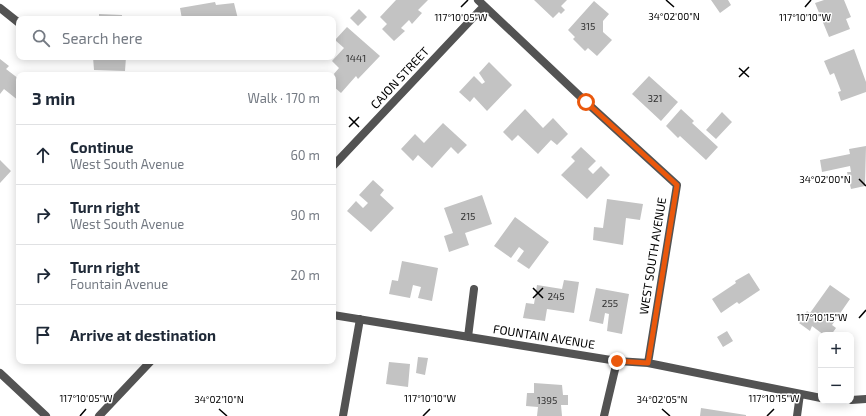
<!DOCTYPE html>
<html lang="en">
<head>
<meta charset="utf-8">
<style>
	body { margin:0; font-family:"Exo 2",sans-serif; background:#f6f6f7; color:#1f2937 }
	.controls { position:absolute; right:12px; bottom:12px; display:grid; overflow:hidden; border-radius:8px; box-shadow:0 2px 10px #0003 }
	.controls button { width:36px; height:36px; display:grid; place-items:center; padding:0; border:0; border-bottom:1px solid #e0e1e3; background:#fff; color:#1f2937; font:20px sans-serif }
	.stop { position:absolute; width:12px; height:12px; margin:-9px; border:3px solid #ea580c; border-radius:50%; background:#fff }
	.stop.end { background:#ea580c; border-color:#fff; box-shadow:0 1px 4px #0008 }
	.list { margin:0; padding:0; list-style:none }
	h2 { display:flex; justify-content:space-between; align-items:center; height:52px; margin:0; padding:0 16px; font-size:17px }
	h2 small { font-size:13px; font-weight:400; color:#747a83 }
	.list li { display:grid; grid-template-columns:26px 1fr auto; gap:12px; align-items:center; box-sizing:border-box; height:60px; padding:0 16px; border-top:1px solid #e0e1e3 }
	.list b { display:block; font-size:15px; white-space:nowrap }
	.list p { margin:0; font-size:13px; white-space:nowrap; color:#747a83 }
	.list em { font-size:13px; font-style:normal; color:#747a83 }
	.icon { flex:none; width:22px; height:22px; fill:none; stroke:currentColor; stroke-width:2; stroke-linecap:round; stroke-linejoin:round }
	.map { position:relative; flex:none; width:866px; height:416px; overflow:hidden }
	.search { position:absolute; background:#fff; box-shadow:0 2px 10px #0003; left:16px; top:16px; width:320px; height:44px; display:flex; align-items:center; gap:10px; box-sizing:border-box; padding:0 14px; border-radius:8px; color:#747a83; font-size:15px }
	.panel { position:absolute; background:#fff; box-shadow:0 2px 10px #0003; left:16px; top:72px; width:320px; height:292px; border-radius:8px }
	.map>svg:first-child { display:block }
</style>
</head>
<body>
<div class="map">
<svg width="866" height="416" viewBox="0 0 866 416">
	<rect width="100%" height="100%" fill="#fff"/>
	<path fill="#c3c3c3" d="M396 0H428L418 10 422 13 412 24 409 20 401 28 405 31 394 41 382 29 387 24 380 17Z
		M534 0H567L561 6 565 10 561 14 559 12 553 18Z
		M711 0H728L731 5 720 13Z
		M824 0H844L851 17 846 19 850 29 829 37 815 3Z
		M594 1 609 14 603 21V32L612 40 597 56 588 48 585 51 573 39 575 37 568 30Z
		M215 2 216 5 234 3 238 19H182L180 8Z
		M359 9 367 17 358 26 350 18Z
		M99 14 122 15V19H99Z
		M347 27 380 56 358 79 356 76 341 93 333 86V75L339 68 332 61 344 48 335 40Z
		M854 49 866 82V92L841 101 838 92 841 91 834 73 830 75 824 61Z
		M93 57H126L125 71 94 70Z
		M0 59 9 66 6 69 19 79V101L4 89 0 94Z
		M489 62 512 85 487 111 474 97 470 102 459 92 474 76 482 84 485 82 479 73Z
		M649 76 678 102 661 121 632 94Z
		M525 109 543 128 553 118 568 134 557 145 551 140 538 154 518 135 512 141 503 132Z
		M681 109 694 121 692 123 718 147 706 160 680 136 678 138 666 126Z
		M722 112 732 122 716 139 706 130Z
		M443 123 467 145 458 154 451 147 432 168 418 155 413 161 401 149 415 134 424 143Z
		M866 146 865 186 851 189 847 172H851L850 166 822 172 820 160 850 154 849 149Z
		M581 147 596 161 588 169 593 174 601 166 610 175 587 199 561 175 575 161 571 157Z
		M0 160 11 171 0 183Z
		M373 180 384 190 380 195 394 208 371 232 347 211 356 201 363 208 368 203 359 195Z
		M482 195 492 224 465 233 469 245 449 252 444 236 453 233 444 208Z
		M607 199 643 204 640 220 626 218 623 245 593 240 594 227 603 228Z
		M515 217 549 242 529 269 517 261 524 251 519 247 511 258 494 246Z
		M402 261 438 268 432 301 418 298 421 287 413 285 410 298 389 294 392 280 398 281Z
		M749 273 760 290 739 304 737 302 721 313 712 299 736 283 735 281Z
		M564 280 579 282 574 313 547 309 545 321 523 318 526 303 534 304 537 285 562 289Z
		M830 285 850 299 832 325 836 328 831 335H824L812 326 810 331 799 323 807 311 810 313Z
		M596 288 629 294 622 334 607 331 609 314 605 313 603 324 589 321Z
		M727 331 733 341 723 347 717 337Z
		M418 357 428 358 425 375 416 373Z
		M389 362 410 364 408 387 386 384Z
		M534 383 562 385 563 395H568V405H561L562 416H537L538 407 526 406 527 393H534Z
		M701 408 746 415V416H700Z"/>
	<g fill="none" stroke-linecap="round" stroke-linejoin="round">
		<path stroke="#535353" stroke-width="8" d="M478 0 586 102 677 185 648 363
			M0 8 19 23
			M333 166 484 6
			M333 315 617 361 648 363 821 398
			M468 337 474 289
			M0 373 46 416
			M851 400 866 399
			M99 416 151 361
			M343 416 360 319
			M604 416 617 361
			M797 416 800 394"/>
	</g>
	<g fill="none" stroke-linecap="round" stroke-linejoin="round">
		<path stroke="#ea580c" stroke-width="5" d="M586 102 677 185 648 363 617 361"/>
	</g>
	<path fill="none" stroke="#000" stroke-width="1.5" d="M666 0 674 7M461 7 468 0M805 7 811 0M739 68 749 77M739 77 749 67M349 117 359 127M349 127 359 117M859 179 866 186M533 288 543 298M533 298 543 288M859 318 866 310M219 409 227 416M662 409 670 416M80 416 86 409M423 416 430 409M767 416 774 409"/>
	<g text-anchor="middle" stroke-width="3" stroke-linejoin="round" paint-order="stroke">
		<g font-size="10" fill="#313131">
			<text x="588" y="30">315</text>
			<text x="356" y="62">1441</text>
			<text x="655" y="102">321</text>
			<text x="468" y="220">215</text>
			<text x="556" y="300">245</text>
			<text x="610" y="307">255</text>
			<text x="547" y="404">1395</text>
		</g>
		<g font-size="12" fill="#000" stroke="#fff">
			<text transform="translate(400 78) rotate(-47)" y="4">CAJON STREET</text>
			<text transform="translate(653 256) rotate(-81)" y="4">WEST SOUTH AVENUE</text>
			<text transform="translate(544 337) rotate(9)" y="4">FOUNTAIN AVENUE</text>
		</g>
	</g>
	<g font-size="10" text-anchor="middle" fill="#000" stroke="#fff" stroke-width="3" stroke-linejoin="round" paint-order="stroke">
		<text x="674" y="20">34°02'00"N</text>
		<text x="461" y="21">117°10'05"W</text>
		<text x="805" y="21">117°10'10"W</text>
		<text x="825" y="183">34°02'00"N</text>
		<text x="822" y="321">117°10'15"W</text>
		<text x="86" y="402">117°10'05"W</text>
		<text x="430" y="402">117°10'10"W</text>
		<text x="774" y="402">117°10'15"W</text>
		<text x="219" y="403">34°02'10"N</text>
		<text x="662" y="403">34°02'05"N</text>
	</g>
</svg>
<div class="controls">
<button>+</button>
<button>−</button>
</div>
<div class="stop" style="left:586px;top:102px"></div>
<div class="stop end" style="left:617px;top:361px"></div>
<div class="search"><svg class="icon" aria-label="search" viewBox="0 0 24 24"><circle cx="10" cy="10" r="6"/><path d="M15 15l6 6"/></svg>Search here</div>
<section class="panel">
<h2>3 min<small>Walk · 170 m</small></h2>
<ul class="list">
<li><svg class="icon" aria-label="ahead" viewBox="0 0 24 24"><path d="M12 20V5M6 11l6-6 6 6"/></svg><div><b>Continue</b><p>West South Avenue</p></div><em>60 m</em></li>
<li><svg class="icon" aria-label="right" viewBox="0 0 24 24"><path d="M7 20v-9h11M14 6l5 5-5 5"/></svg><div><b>Turn right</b><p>West South Avenue</p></div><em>90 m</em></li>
<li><svg class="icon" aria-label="right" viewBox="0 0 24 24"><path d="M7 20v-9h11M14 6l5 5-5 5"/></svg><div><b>Turn right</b><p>Fountain Avenue</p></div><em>20 m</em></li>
<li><svg class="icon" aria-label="arrive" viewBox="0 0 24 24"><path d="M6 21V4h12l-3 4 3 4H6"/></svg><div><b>Arrive at destination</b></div></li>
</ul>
</section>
</div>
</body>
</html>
